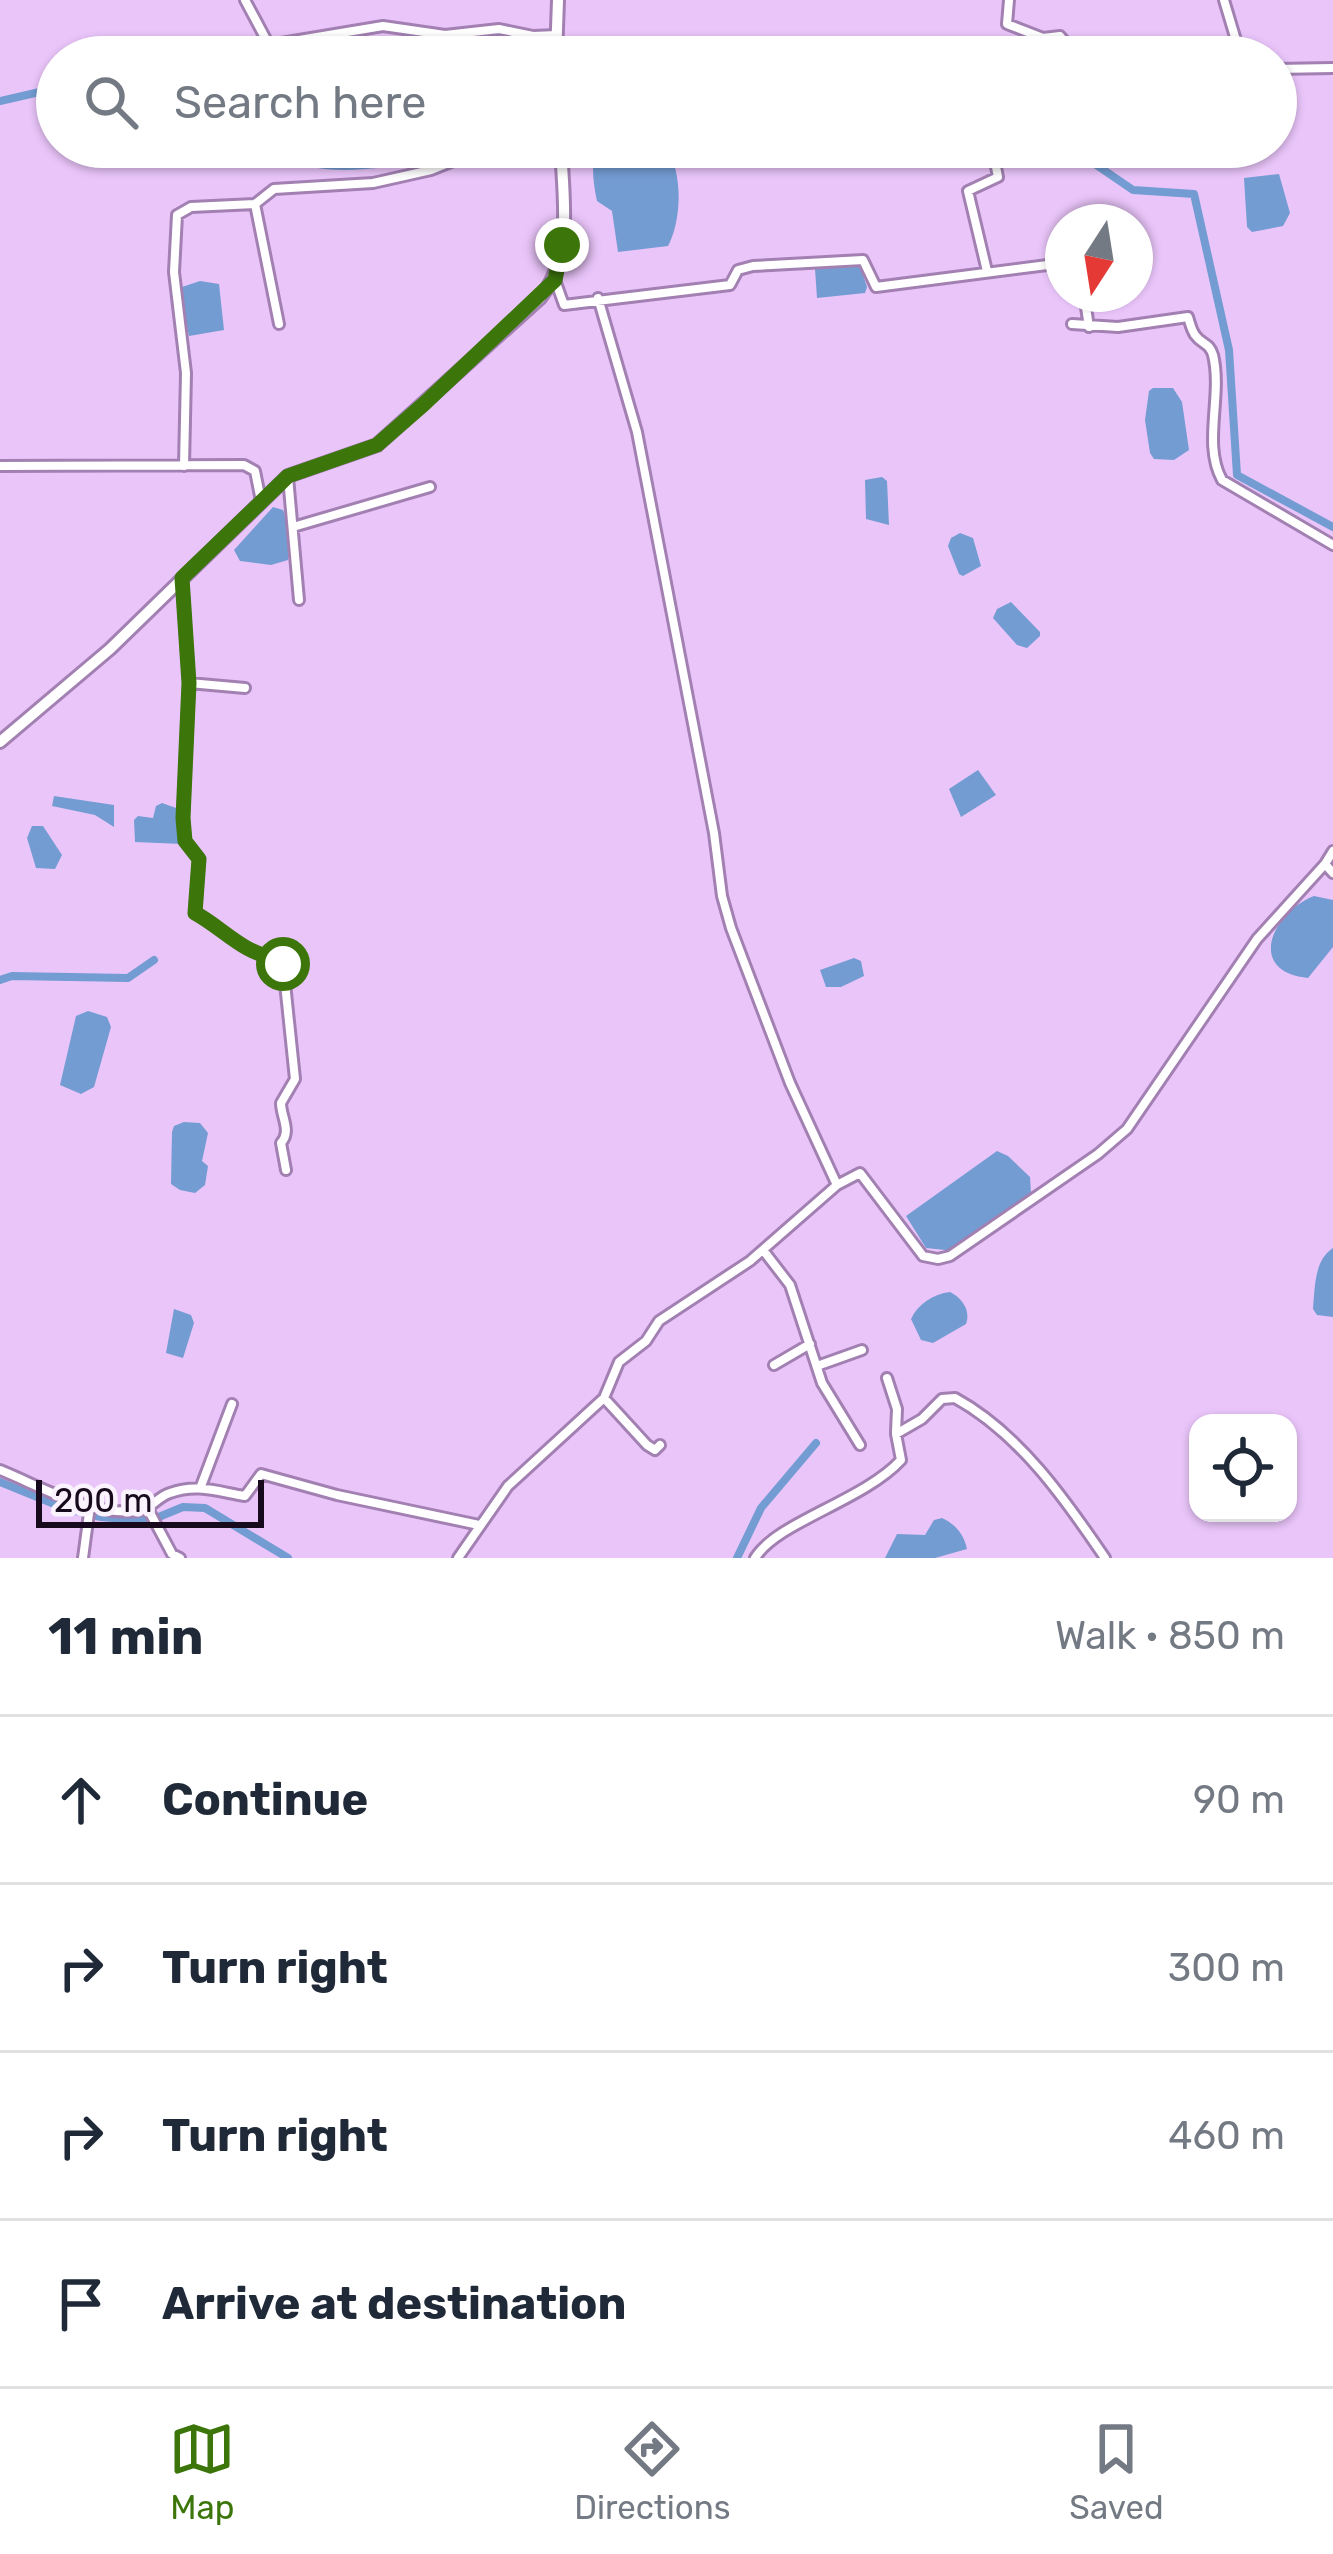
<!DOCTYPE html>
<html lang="en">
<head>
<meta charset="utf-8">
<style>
	body { margin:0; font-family:Rubik,sans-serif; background:#f2f2f3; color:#1f2937 }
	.controls { position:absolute; right:36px; bottom:36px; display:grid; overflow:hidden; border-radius:24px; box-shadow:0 3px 9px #0004 }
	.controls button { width:108px; height:108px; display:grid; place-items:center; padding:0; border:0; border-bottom:3px solid #e0e1e3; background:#fff; color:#1f2937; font:60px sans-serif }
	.compass { position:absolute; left:1045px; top:204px; width:108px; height:108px; border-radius:50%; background:#fff; box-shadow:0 3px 9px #0004; rotate:192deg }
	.scale { position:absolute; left:36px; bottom:30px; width:228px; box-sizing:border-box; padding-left:12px; border:6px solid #170a1d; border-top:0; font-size:33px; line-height:42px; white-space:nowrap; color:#170a1d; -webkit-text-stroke:9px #faf3fd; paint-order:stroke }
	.stop { position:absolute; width:36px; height:36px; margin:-27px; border:9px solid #3c760b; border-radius:50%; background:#fff }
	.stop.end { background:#3c760b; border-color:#fff; box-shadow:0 3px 12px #0008 }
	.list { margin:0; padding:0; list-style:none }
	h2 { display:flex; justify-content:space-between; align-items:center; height:156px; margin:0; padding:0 48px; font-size:51px }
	h2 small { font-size:39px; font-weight:400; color:#747a83 }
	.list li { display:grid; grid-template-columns:78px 1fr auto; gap:36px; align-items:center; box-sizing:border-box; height:168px; padding:0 48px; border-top:3px solid #e0e1e3 }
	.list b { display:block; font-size:45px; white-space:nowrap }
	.list em { font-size:39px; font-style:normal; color:#747a83 }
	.icon { flex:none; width:66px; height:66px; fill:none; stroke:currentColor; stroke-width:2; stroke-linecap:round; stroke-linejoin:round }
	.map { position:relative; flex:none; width:1333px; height:1558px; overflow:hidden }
	.search { position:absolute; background:#fff; box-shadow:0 3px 9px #0004; left:36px; right:36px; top:36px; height:132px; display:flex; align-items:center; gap:30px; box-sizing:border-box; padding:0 42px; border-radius:66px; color:#747a83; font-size:45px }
	.sheet { height:828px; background:#fff }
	nav { display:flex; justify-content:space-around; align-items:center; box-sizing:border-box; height:168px; border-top:3px solid #e0e1e3; background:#fff; font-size:33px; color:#747a83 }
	nav a { display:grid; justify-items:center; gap:6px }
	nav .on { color:#3c760b }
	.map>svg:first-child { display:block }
</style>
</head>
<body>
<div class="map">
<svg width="1333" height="1558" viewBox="0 0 1333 1558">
	<rect width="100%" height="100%" fill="#eac5fa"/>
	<path fill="#739cd2" d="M596 147H666C683 172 682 220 668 246L618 252 612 211 597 201C593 182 591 165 596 147Z
		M1279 174 1290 213 1283 226 1252 232 1247 227 1244 178Z
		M860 266 867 287 865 293 817 298 815 269Z
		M200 281 219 284 224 330 189 336 179 288Z
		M1153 388H1173L1182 402 1189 450 1174 460 1154 459 1150 453 1145 420 1149 391Z
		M882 477 887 481 889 525 866 519 865 480Z
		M273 507 283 510 292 535 288 560 271 565 240 561 234 550Z
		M960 533 973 538 981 566 963 576 959 574 948 546 951 538Z
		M1011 602 1040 632V636L1027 648 1017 645 993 618 997 609Z
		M978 770 996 795 961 817 949 789Z
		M54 796 114 805V827L95 815 52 806Z
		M162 803 179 809 182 844 135 842 134 820 138 816 153 818 156 806Z
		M32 826H43L62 855 55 869 36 868 27 838Z
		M1314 896 1333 900V947L1308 978C1244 971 1274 911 1314 896Z
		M854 958 861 961 864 976 841 987H826L820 970Z
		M88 1011 107 1017 111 1027 94 1087 81 1094 60 1085 76 1016Z
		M184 1122 200 1123 208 1133 202 1161 208 1166 205 1185 195 1193 180 1190 171 1184 172 1132 174 1126Z
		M997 1151 1008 1156 1030 1177 1031 1194 955 1251 926 1248 906 1216Z
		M1333 1248V1317L1317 1315 1313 1309C1315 1288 1314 1260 1333 1248Z
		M950 1292C962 1298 971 1310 966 1324L933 1343 921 1340 911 1319C918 1304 933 1294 950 1292Z
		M174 1309 191 1315 194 1323 183 1358 166 1353Z
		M942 1518C955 1524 964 1534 967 1549L935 1558H885L897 1534 925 1535 934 1520Z"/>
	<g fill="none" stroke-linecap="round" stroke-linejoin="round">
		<path stroke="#739cd2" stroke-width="8" d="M413 33 458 42 516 35
			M224 57 323 46 363 32
			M0 101 57 88
			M277 147C288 152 301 160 313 163 353 172 426 158 465 147
			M1070 147 1133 190 1194 194 1229 350 1237 475 1333 527
			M0 980 12 976 128 978 154 960
			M0 1482 64 1508 101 1517 149 1521 183 1507 205 1508 288 1558
			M737 1558 761 1508 816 1443"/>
		<defs>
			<path id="minor" d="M245 0 269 45 383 26 445 35 499 29 533 36 557 35
				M1009 0 1007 24 1043 38 1060 36 1066 43 1061 57
				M1224 0 1241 57
				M1276 69 1333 68
				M987 271 968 191 998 177 992 147
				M555 280 564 305 730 285 738 270 753 266 863 260 876 287 1063 263
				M1084 294 1089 327
				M279 324 255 204 274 189 373 183 431 170 488 147
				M1072 324 1118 327 1188 317C1190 323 1191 329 1195 335 1202 345 1209 342 1213 355 1223 396 1202 444 1222 480L1333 545
				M0 466 244 465 255 471 261 501
				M184 466 186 373 174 272 177 215 191 207 255 204
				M288 477 299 600
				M293 527 430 487
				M182 579 189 683 183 818 185 841 199 859 195 913C220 926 246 956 275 957L283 964 295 1079 281 1103C281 1117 292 1131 281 1143L286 1170
				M189 683 245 688
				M1333 851 1325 864 1333 873
				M837 1185 860 1173 923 1256 938 1259 950 1256 1098 1154 1127 1129 1257 939 1325 864
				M763 1250 790 1285 822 1383 860 1445
				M774 1365 810 1344
				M817 1366 862 1350
				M887 1378 897 1409 896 1432
				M604 1398 647 1445 655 1450 660 1445
				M0 1470C42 1487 90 1516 137 1511 152 1509 157 1497 170 1493 197 1483 219 1492 245 1496L261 1474 337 1495 479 1525
				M201 1486 232 1404
				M148 1509 172 1554 180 1558
				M83 1558 90 1506
				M458 1558 508 1486 604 1398 619 1362 646 1341 659 1321 750 1261 837 1185 790 1083 731 928 722 896 714 833 637 432 598 298
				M755 1558C777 1522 863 1501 901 1460L896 1434 922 1419 942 1399 955 1398C1019 1433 1065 1499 1105 1558"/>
			<path id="secondary" d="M556 57 558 0
				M0 742 110 649 288 476 377 445 540 298C574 258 563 197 561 147"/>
		</defs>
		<use href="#minor" stroke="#a280b2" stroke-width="14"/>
		<use href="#secondary" stroke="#a280b2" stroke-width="16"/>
		<use href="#minor" stroke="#fff" stroke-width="8"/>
		<use href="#secondary" stroke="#fff" stroke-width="10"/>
	</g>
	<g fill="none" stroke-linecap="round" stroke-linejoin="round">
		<path stroke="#3c760b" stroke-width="15" d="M283 964 275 957C246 956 220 926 195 913L199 859 185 841 183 818 189 683 182 578 288 476 377 445 424 404 555 280 562 245"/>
	</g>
</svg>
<div class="controls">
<button><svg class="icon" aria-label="locate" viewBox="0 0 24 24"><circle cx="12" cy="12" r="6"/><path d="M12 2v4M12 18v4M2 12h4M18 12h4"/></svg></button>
</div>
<svg class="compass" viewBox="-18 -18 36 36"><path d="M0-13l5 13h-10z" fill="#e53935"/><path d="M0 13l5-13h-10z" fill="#747a83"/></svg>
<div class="scale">200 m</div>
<div class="stop" style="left:283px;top:964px"></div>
<div class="stop end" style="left:562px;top:245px"></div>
<div class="search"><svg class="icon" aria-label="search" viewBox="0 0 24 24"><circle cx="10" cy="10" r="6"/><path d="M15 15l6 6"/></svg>Search here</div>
</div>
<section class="sheet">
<h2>11 min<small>Walk · 850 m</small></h2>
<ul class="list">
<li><svg class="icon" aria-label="ahead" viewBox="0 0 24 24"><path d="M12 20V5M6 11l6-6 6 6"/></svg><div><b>Continue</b></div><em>90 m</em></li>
<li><svg class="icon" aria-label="right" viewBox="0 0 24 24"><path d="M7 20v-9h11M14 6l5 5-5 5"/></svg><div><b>Turn right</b></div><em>300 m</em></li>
<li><svg class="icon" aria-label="right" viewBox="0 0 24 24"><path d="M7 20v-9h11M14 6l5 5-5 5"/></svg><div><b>Turn right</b></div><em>460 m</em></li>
<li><svg class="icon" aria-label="arrive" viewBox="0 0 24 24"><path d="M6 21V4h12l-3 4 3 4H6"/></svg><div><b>Arrive at destination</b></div></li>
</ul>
</section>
<nav>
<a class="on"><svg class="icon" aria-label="map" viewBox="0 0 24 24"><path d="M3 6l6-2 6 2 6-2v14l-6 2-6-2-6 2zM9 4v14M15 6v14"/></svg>Map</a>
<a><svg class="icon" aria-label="directions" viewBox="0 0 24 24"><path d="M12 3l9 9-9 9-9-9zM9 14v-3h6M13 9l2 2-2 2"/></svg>Directions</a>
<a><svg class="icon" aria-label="saved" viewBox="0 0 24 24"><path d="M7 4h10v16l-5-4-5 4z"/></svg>Saved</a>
</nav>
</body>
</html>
